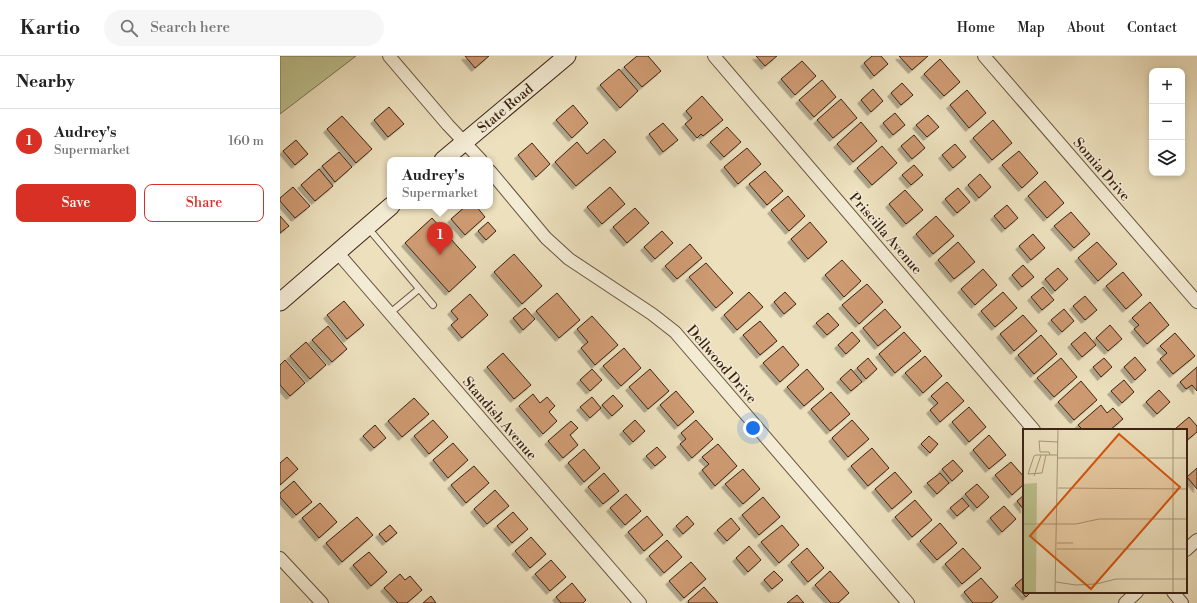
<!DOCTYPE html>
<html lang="en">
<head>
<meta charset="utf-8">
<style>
	body { margin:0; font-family:"Libre Bodoni",serif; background:#f6f6f6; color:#222 }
	.controls { position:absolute; right:12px; top:12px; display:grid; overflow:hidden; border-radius:8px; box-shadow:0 2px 6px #0003 }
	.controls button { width:36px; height:36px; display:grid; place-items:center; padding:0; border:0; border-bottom:1px solid #e0e0e0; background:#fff; color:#222; font:20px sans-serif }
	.you { position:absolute; left:473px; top:372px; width:14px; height:14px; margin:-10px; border:3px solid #fff; border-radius:50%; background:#1a73e8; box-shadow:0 0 0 6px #1a73e833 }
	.badge { display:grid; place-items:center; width:26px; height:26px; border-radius:50%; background:#d93025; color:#fff; font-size:13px; font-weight:700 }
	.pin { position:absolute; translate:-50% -33px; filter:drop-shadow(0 1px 2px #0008) }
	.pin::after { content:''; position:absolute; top:21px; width:14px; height:12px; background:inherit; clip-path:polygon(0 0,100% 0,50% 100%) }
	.popup { position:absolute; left:107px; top:101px; width:106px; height:52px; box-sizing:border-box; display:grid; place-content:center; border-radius:8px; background:#fff; filter:drop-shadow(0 1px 3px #0005); font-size:13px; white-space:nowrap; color:#767676 }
	.popup b { font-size:15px; color:#222 }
	.popup::after { content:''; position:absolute; left:50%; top:100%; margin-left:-8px; border:8px solid transparent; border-top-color:#fff }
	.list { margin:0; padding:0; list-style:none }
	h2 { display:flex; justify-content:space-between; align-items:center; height:52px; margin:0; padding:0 16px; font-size:17px }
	h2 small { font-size:13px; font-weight:400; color:#767676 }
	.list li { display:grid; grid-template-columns:26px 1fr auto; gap:12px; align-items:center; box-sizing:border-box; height:64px; padding:0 16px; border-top:1px solid #e0e0e0 }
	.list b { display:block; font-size:15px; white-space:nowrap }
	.list p { margin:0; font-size:13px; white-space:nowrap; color:#767676 }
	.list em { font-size:13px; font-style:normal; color:#767676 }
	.actions { display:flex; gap:8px; padding:12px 16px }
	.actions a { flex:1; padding:9px 0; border:1px solid #d93025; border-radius:8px; text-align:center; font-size:14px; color:#d93025 }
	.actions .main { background:#d93025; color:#fff }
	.icon { flex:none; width:22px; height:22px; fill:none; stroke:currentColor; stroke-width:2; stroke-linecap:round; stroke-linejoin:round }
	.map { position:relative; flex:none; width:917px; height:547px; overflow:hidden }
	header { display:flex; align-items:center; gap:24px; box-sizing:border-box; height:56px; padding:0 20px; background:#fff; border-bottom:1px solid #e0e0e0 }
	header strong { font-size:19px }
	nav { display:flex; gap:22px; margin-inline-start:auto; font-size:14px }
	.search { width:280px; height:36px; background:#f6f6f6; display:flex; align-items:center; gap:10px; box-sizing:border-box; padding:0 14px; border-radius:22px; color:#767676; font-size:15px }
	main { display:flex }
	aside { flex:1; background:#fff }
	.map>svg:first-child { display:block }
</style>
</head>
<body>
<header>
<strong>Kartio</strong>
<div class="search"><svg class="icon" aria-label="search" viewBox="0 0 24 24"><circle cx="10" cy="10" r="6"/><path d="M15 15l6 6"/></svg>Search here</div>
<nav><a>Home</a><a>Map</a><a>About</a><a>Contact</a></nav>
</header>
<main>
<aside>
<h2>Nearby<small></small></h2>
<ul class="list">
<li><span class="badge">1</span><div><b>Audrey's</b><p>Supermarket</p></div><em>160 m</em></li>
</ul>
<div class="actions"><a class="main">Save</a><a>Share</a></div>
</aside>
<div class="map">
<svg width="917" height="547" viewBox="0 0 917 547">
	<defs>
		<filter id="shadow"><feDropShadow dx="-3.5" dy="3.5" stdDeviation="0" flood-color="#0004"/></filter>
	</defs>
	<rect width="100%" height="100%" fill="#ece0bd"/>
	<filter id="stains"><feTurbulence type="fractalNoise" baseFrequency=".005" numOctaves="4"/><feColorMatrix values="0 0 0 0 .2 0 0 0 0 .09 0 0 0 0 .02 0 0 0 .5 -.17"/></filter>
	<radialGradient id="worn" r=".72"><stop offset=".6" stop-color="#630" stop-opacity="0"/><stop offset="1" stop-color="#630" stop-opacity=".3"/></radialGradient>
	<path fill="#bcc18e" stroke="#7c7252" d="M0 0H76L0 58Z"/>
	<path fill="#ce9a72" stroke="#3c2415" filter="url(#shadow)" d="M185 0H209L195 12Z
		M357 0H368L381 15 362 31 344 11Z
		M476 0H497L485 10Z
		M592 0H601L608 8 594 20 584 7Z
		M619 0H648L632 14Z
		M660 3 680 26 664 40 644 18Z
		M522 5 536 20 515 39 501 23Z
		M339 13 358 35 340 52 320 29Z
		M542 24 556 41 534 61 519 44Z
		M622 27 633 39 621 49 611 37Z
		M593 33 603 45 591 56 581 44Z
		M687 34 706 57 689 72 670 49Z
		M422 40 443 64 423 80 421 78 417 82 405 68 412 62 406 55Z
		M561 43 577 62 553 82 537 64Z
		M293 49 308 67 292 82 276 64Z
		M109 51 124 68 108 81 94 64Z
		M615 57 625 69 613 79 603 67Z
		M648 59 659 71 647 81 636 69Z
		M62 60 92 93 76 107 47 73Z
		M713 64 732 87 712 104 693 82Z
		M581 66 597 85 573 106 557 88Z
		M383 67 398 84 383 96 369 78Z
		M447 71 461 86 444 101 430 86Z
		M634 79 645 92 632 103 621 90Z
		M324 83 336 96 296 130 275 106 297 86 307 98Z
		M16 84 28 98 15 109 3 95Z
		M252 87 270 108 256 121 238 99Z
		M675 88 686 101 673 112 662 99Z
		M602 90 617 107 592 129 577 112Z
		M467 92 481 108 458 128 444 111Z
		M739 95 758 117 742 132 722 109Z
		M59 96 72 111 55 126 42 110Z
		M634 109 643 119 631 129 622 119Z
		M39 113 53 130 35 145 21 129Z
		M485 115 503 135 487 149 469 128Z
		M700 118 711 131 699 142 688 129Z
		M765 125 784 147 767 162 748 140Z
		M13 131 30 150 15 162 0 145V142Z
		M330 131 345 148 322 168 307 151Z
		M678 132 690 146 677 157 665 143Z
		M625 134 643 154 626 168 609 148Z
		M508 140 525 160 509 175 491 154Z
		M727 149 738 162 725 173 714 160Z
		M186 150H196L205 161 185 179 171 163Z
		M355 152 369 167 347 187 333 171Z
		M791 156 810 178 794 192 774 170Z
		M0 160 9 170 0 177Z
		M656 160 674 180 653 198 636 178Z
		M152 162 196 211 169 236 125 187Z
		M208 166 216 175 206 184 198 175Z
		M530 166 547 186 528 203 511 183Z
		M382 175 393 187 375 203 364 191Z
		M753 178 765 192 751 204 739 190Z
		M678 186 695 206 674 223 658 204Z
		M817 186 837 208 818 225 798 202Z
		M410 188 422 202 397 223 385 210Z
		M234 198 262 230 242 248 214 216Z
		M562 204 581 225 564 241 545 219Z
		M426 207 453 237 436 252 409 221Z
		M743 209 754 221 742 231 732 219Z
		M778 212 788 223 775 235 765 223Z
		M703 213 717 229 695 249 681 233Z
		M843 216 862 239 846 253 826 230Z
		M587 228 603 246 579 268 562 249Z
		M763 231 774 244 762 254 751 241Z
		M469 236 483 251 457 274 444 259Z
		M505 236 516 248 504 258 494 246Z
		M723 236 737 252 715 271 701 255Z
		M277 237 300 264 279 282 256 255Z
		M190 238 208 259 182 282 171 269 178 263 171 255Z
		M805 240 817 254 805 264 793 250Z
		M64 245 84 269 67 283 47 259Z
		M870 246 889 269 867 288 854 273 859 269 852 262Z
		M245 252 255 263 243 274 233 262Z
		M605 253 621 271 598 290 583 272Z
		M784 253 794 265 782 276 771 264Z
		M548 257 559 269 547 279 536 267Z
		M743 259 757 275 734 295 720 278Z
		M312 260 338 289 315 309 301 292 308 286 297 273Z
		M480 265 497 285 480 299 463 279Z
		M830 269 842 283 828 295 816 282Z
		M48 270 67 293 52 306 32 284Z
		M572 276 580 285 566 298 558 289Z
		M624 276 641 295 615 317 599 298Z
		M805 276 816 289 802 301 791 288Z
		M895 277 915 300 893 318 880 303 887 297 880 290Z
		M761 279 777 298 754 318 738 299Z
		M26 286 46 309 30 323 10 300Z
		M503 290 519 309 500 326 483 307Z
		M344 292 361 312 341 330 323 310Z
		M223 297 251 329 234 343 207 311Z
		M645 300 662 320 643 337 625 317Z
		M855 301 866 314 855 324 844 311Z
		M588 302 597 313 586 323 577 312Z
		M781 302 797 321 774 341 757 322Z
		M824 302 832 311 821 321 813 311Z
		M5 304 25 327 10 340 0 329V309Z
		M917 311V335L912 329 906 333 900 326Z
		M312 313 322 324 310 335 300 324Z
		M370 313 389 335 368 353 349 331Z
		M527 313 544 333 524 350 507 331Z
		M571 313 582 326 571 335 560 323Z
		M844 324 854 336 842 347 831 335Z
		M801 325 817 344 794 364 778 346Z
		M667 326 684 345 660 366 650 354 658 347 651 340Z
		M879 334 890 346 877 358 866 346Z
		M396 335 414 356 398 370 380 349Z
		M551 336 570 358 550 375 531 353Z
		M253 338 260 347 267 341 275 350 269 356 277 365 263 378 239 350Z
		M333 339 343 350 332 360 322 349Z
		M312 341 321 352 310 362 300 351Z
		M134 342 149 358 122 381 108 365Z
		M821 349 827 357 833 352 843 363 830 374H803L798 369Z
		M689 351 706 371 689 386 672 366Z
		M909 361 917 370V376L906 385V374H896L895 373Z
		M153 364 168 381 149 398 134 380Z
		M355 364 365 375 353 386 343 375Z
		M416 364 433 383 412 402 400 388 406 383 401 377Z
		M572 364 589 383 568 401 552 382Z
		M291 365 298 372 290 379 298 389 283 402 268 385Z
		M95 369 106 382 94 392 83 380Z
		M709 379 726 399 709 413 693 394Z
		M649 380 658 388 650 397 641 388Z
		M173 387 188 404 168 422 153 404Z
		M438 388 457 410 435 430 422 414 429 408 422 401Z
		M377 391 386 401 375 410 366 400Z
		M592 392 609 412 588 430 571 410Z
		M304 393 320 412 304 426 288 407Z
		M7 401 18 413 0 429V407Z
		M673 404 683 415 672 425 662 413Z
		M731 406 744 421V428L732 439 715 419Z
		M194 410 209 427 186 447 171 429Z
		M917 412V433L907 421Z
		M463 413 480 433 463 448 445 428Z
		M615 416 632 436 612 453 595 433Z
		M324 417 339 435 323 448 308 431Z
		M660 417 669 427 657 438 647 427Z
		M14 425 32 446 16 459 0 441V437Z
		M697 428 709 441 697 452 685 438Z
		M215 434 229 450 207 468 194 453Z
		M346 438 361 455 345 469 330 452Z
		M744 439V454L737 445Z
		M483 441 500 461 479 479 462 459Z
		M682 442 689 450 677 460 670 452Z
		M635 444 652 464 632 481 615 461Z
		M40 447 57 466 39 482 22 462Z
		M724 450 736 463 722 476 710 462Z
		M233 456 248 473 232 487 217 470Z
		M367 460 383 479 364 495 348 476Z
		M407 460 414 468 403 478 396 470Z
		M77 461 93 479 62 506 46 487Z
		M451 462 460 473 447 485 437 474Z
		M660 467 677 487 657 504 640 485Z
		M110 469 117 477 106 486 99 478Z
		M502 469 519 489 499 507 481 486Z
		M251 481 266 498 250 512 235 495Z
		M387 484 402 501 384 517 369 500Z
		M469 490 481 504 468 516 456 502Z
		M527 492 544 512 528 526 511 506Z
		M683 492 701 512 682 528 665 508Z
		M89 496 107 516 91 530 73 509Z
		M271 504 286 521 270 535 255 518Z
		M411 506 426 523 404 542 389 525Z
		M494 515 503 524 492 533 484 524Z
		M550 515 569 537 558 547H551L535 529Z
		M120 518 125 524 130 520 142 534 127 547H118L104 532Z
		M744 521V536H751L746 541 735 529Z
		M701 522 718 541 711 547H693L684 536Z
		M292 527 306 544 303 547H281L276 541Z
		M424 531 438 547H409L408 545Z
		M517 539 524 547H507Z
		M151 540 156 547H143Z"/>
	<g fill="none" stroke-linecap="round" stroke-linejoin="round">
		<defs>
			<path id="lane" d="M88 172 153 249
				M110 257 139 233"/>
			<path id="street" d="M109 0 168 69 201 104
				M434 0 754 374
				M704 0 917 246
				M210 115 266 182 289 203 372 258 395 276 628 547
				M57 196 360 547
				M906 494 917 484
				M0 502 42 547
				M893 536 902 547
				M845 547 857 536"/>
			<g id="secondary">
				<path id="s1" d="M163 104 287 0"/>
				<path d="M0 246 111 150"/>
			</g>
		</defs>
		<use href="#lane" stroke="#68533f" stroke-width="8"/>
		<use href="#street" stroke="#68533f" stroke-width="14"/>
		<use href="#secondary" stroke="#3c2415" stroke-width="19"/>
		<use href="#lane" stroke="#f3ebd4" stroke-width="6"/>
		<use href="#street" stroke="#f3ebd4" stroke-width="12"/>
		<use href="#secondary" stroke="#f3ebd4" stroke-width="17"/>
	</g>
	<g text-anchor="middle" stroke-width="3" stroke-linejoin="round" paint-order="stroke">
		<g font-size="14" fill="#3c2415" stroke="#f3ebd4">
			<text dy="5" stroke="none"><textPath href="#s1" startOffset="81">State Road</textPath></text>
			<text transform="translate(822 113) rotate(49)" y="5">Somia Drive</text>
			<text transform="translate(606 177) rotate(49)" y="5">Priscilla Avenue</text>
			<text transform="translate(442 308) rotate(49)" y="5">Dellwood Drive</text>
			<text transform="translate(220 362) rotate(49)" y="5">Standish Avenue</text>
		</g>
	</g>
	<g transform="translate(743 373)">
		<rect width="164" height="164" fill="#ece0bd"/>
		<path d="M14 54 13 164H0V55Z" fill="#bcc18e"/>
		<path fill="none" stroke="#a6957a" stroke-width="1" d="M150 0V164M23 26 19 44 5 45 11 27 13 26H34M27 26 26 23H17L16 12 35 13M35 29H164M11 47 18 26M35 59 164 60M0 95H53L76 90H164M34 114H50M34 120H164M33 153 53 156 73 155 93 150H164M32 164 35 0"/>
		<path fill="#d7540d" fill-opacity="0.15" stroke="#d7540d" stroke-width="2" d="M96 5 157 58 68 160 7 107Z"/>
		<rect width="164" height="164" fill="none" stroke="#3c2415" stroke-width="2"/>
	</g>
	<rect width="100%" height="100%" filter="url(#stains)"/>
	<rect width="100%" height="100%" fill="url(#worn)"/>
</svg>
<div class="controls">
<button>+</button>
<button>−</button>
<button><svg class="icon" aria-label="layers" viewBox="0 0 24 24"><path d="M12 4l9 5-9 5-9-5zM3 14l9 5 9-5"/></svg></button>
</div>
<div class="you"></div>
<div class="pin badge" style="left:160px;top:199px">1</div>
<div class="popup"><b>Audrey's</b>Supermarket</div>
</div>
</main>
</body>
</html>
